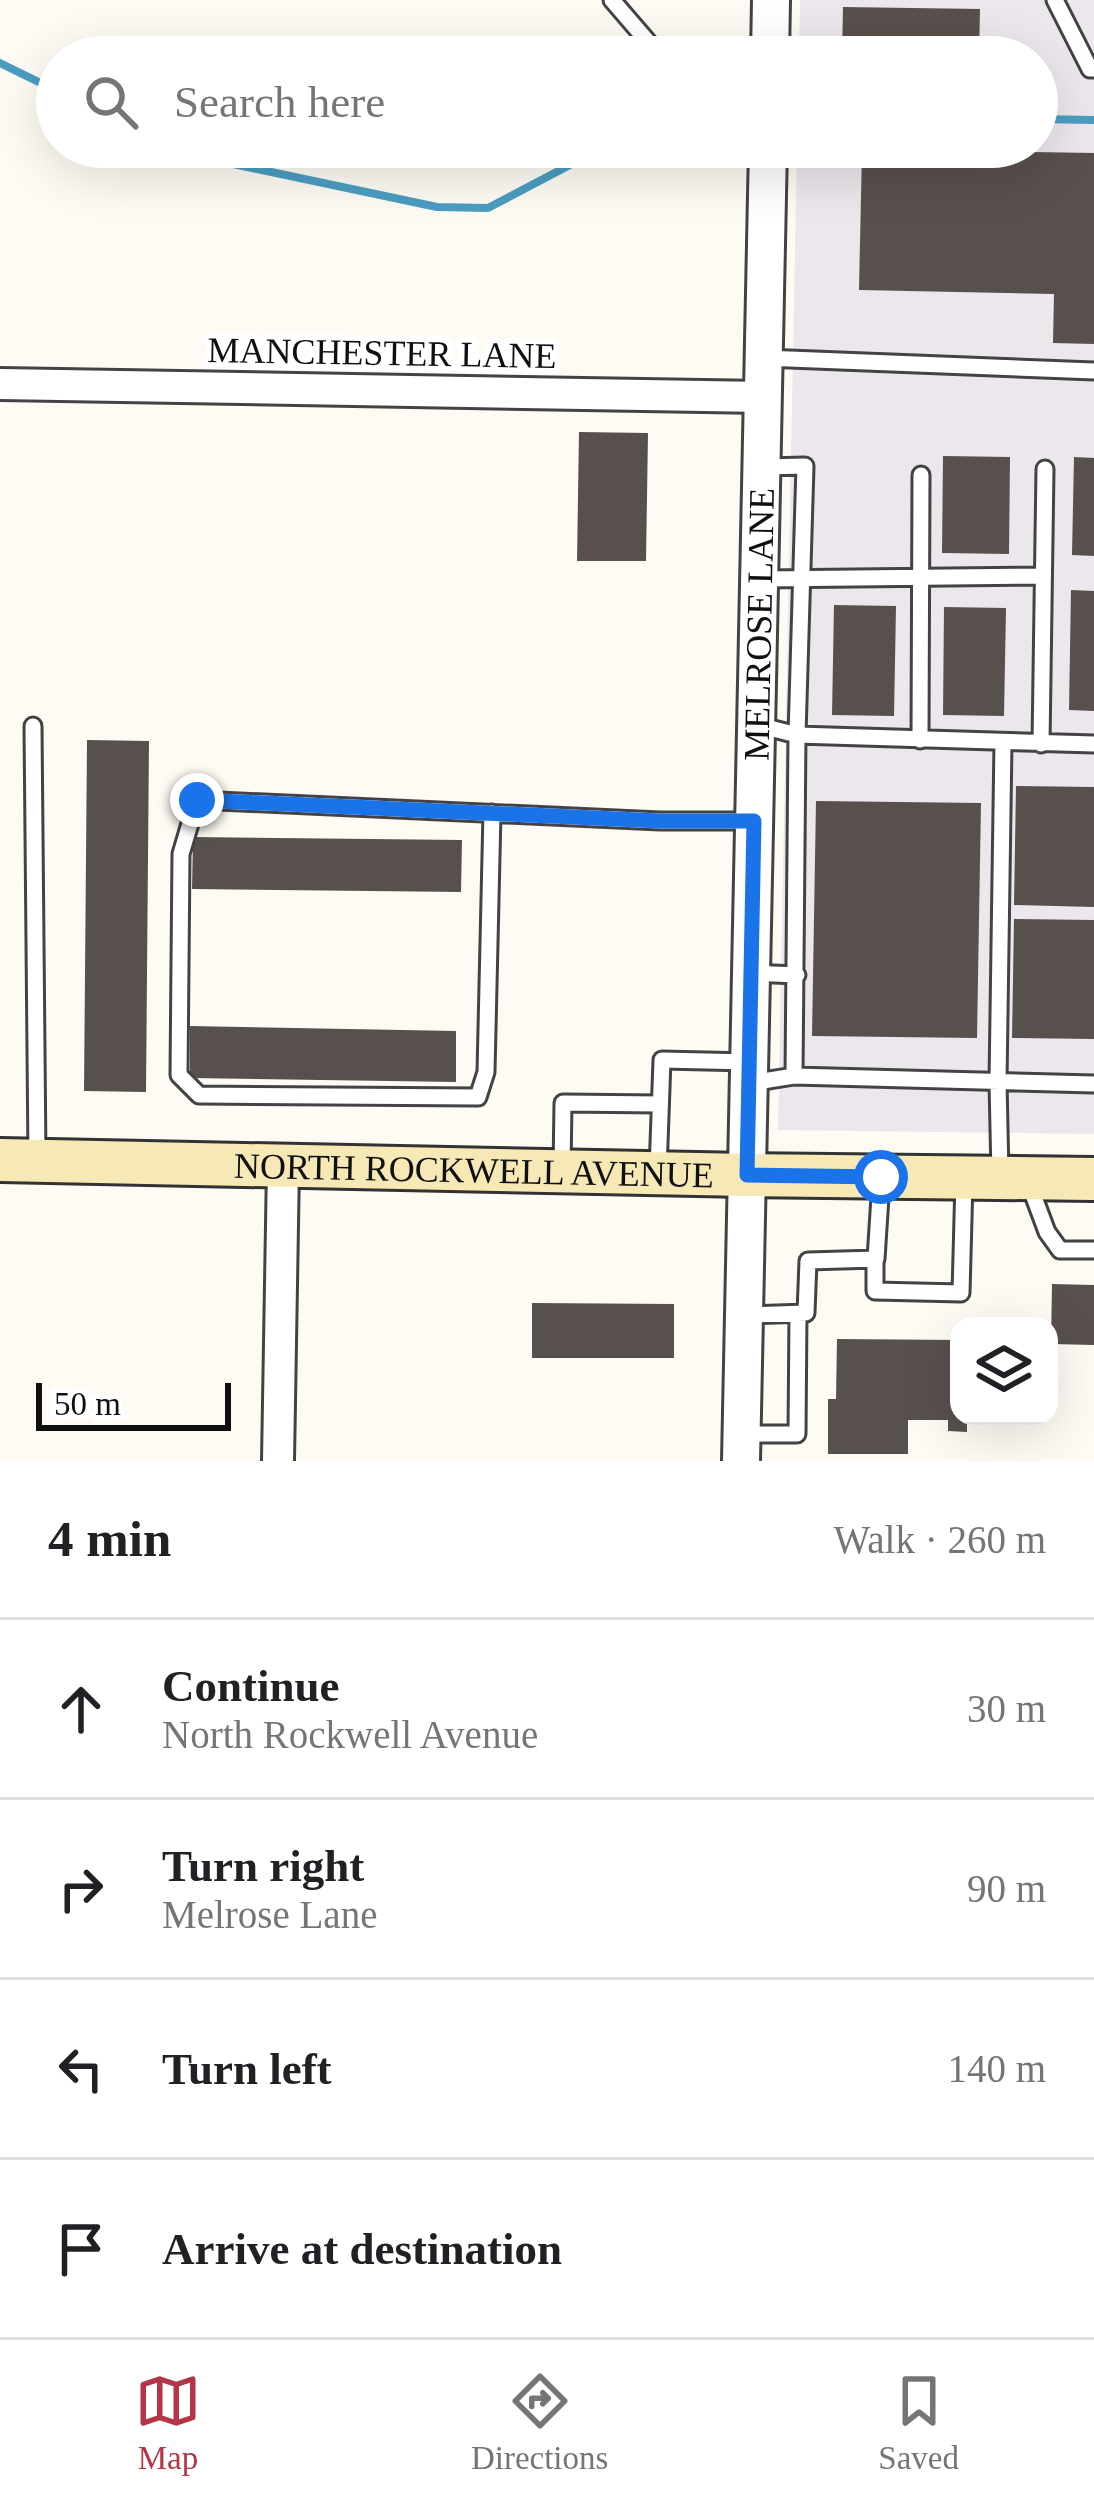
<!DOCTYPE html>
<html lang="en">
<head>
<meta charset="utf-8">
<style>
	body { margin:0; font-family:"Times New Roman",serif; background:#f6f6f6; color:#202124 }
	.controls { position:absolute; right:36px; bottom:36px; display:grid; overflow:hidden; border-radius:24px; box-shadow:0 12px 48px #0002 }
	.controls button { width:108px; height:108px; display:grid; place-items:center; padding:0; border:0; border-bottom:3px solid #e0e0e0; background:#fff; color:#202124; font:60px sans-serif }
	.scale { position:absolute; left:36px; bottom:30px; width:195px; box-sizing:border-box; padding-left:12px; border:6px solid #101010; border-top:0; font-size:33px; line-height:42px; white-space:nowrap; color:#101010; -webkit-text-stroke:9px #fff; paint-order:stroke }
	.stop { position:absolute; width:36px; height:36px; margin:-27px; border:9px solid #1a73e8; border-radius:50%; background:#fff }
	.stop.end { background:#1a73e8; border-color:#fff; box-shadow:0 3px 12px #0008 }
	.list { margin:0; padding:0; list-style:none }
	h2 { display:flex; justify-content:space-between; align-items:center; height:156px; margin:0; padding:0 48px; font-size:51px }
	h2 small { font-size:39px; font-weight:400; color:#757577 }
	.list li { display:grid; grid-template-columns:78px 1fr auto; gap:36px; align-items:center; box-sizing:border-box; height:180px; padding:0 48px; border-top:3px solid #e0e0e0 }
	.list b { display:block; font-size:45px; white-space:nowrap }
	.list p { margin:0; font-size:39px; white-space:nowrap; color:#757577 }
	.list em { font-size:39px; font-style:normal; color:#757577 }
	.icon { flex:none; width:66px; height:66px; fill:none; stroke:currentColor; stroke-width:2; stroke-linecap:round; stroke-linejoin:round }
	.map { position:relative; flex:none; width:1094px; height:1461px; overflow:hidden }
	.search { position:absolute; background:#fff; box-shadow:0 12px 48px #0002; left:36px; right:36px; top:36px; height:132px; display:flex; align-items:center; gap:30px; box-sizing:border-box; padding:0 42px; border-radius:66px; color:#757577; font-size:45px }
	.sheet { height:876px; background:#fff }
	nav { display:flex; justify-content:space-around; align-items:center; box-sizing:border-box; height:168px; border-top:3px solid #e0e0e0; background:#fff; font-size:33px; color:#757577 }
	nav a { display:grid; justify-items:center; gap:6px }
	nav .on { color:#b33547 }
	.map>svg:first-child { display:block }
</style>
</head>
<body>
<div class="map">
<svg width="1094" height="1461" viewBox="0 0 1094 1461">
	<rect width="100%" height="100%" fill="#fefbf4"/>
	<path fill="#ece6ed" d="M800 0H1094V1134L778 1130 797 147H1037V57H799Z"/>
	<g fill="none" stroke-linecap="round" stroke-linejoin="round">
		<path stroke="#4b9dc0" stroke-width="8" d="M0 63 57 91
			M1037 119 1094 120
			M180 147 214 160 437 207 488 208 604 147"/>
	</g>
	<path fill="#58504d" d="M843 7 980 9 979 57H842Z
		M862 149 1094 153V344L1053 343 1054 294 859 290Z
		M579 432 648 433 646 561H577Z
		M943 456 1010 457 1009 554 942 553Z
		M1074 457 1094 458V556L1072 555Z
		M1071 590 1094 591V711L1069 710Z
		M834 605 896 606 894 716 832 715Z
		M944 607 1006 608 1004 716 943 715Z
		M87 740 149 741 146 1092 84 1091Z
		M1016 786 1094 787V907L1014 905Z
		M816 801 981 803 977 1038 812 1036Z
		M193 837 462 840 461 892 192 889Z
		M1014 919 1094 920V1039L1012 1038Z
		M190 1026 456 1031V1082L190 1078Z
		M1052 1284 1094 1285V1345L1051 1344Z
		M532 1303 674 1304V1358H532Z
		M837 1339 959 1340V1416H967V1432L948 1431V1420H908V1454H828V1399H836Z"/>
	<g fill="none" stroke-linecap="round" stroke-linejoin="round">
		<defs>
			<path id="service" d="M612 0 661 57
				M1055 0 1090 69H1094
				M764 358 1094 371
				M764 467 805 466 797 735 794 1076 1094 1084
				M761 579 1043 576
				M758 725 797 735 1094 744
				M33 726 37 1158
				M920 740 921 475
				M1041 744 1045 469
				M492 813 486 1072 478 1097 199 1095 179 1075 181 854 197 800 660 821H754
				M752 973 797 975
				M750 1083 794 1076
				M562 1169 563 1103 660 1104
				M658 1171 662 1060 750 1062
				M1000 1175 998 1082 1003 742
				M1028 1181 1047 1232 1060 1250H1094
				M875 1259V1291L961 1293 964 1181
				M747 1315 806 1313 808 1261 876 1259 881 1181
				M742 1434H797L798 1314"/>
			<path id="minor" d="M0 384 763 397
				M278 1461 283 1166"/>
			<g id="tertiary">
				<path d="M770 57 771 0"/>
				<path id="s1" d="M741 1461 768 147"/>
			</g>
			<g id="secondary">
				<path id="s2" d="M0 1160 747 1175 1094 1179"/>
			</g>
		</defs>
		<use href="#service" stroke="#434343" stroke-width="21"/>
		<use href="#minor" stroke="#434343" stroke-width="36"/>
		<use href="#tertiary" stroke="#434343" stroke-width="42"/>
		<use href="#secondary" stroke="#323232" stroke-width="48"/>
		<use href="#service" stroke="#fff" stroke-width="15"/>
		<use href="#minor" stroke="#fff" stroke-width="30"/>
		<use href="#tertiary" stroke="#fff" stroke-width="36"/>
		<use href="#secondary" stroke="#f7e9b6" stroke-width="42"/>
	</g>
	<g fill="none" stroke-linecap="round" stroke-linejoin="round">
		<path stroke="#1a73e8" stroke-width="15" d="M197 800 660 821H754L747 1175 881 1177"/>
	</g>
	<g text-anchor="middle" stroke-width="12" stroke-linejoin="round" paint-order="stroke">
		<g font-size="36" fill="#101010" stroke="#fff">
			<text transform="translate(382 352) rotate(1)" y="13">MANCHESTER LANE</text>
			<text dy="13" stroke="none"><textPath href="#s1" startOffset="837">MELROSE LANE</textPath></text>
			<text dy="13" stroke="none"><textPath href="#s2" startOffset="474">NORTH ROCKWELL AVENUE</textPath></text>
		</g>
	</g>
</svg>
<div class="controls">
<button><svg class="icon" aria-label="layers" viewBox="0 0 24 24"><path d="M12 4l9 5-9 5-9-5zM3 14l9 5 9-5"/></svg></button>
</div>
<div class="scale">50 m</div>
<div class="stop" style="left:881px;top:1177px"></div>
<div class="stop end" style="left:197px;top:800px"></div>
<div class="search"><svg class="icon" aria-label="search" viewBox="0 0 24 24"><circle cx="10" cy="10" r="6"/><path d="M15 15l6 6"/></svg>Search here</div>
</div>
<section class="sheet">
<h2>4 min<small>Walk · 260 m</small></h2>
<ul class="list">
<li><svg class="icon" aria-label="ahead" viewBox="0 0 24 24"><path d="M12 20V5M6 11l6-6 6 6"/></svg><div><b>Continue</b><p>North Rockwell Avenue</p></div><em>30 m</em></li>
<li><svg class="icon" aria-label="right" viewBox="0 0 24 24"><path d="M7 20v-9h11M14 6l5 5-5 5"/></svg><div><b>Turn right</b><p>Melrose Lane</p></div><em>90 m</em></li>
<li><svg class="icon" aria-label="left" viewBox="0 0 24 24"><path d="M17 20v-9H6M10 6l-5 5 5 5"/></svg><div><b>Turn left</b></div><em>140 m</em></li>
<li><svg class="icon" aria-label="arrive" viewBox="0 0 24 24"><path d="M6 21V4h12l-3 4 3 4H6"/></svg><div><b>Arrive at destination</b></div></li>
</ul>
</section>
<nav>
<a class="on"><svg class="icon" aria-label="map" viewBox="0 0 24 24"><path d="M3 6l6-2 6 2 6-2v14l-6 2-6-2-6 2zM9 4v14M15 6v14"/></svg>Map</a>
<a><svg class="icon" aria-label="directions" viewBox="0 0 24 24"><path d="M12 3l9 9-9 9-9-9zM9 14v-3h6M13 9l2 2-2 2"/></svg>Directions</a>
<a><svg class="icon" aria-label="saved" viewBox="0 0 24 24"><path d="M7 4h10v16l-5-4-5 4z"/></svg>Saved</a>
</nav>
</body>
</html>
